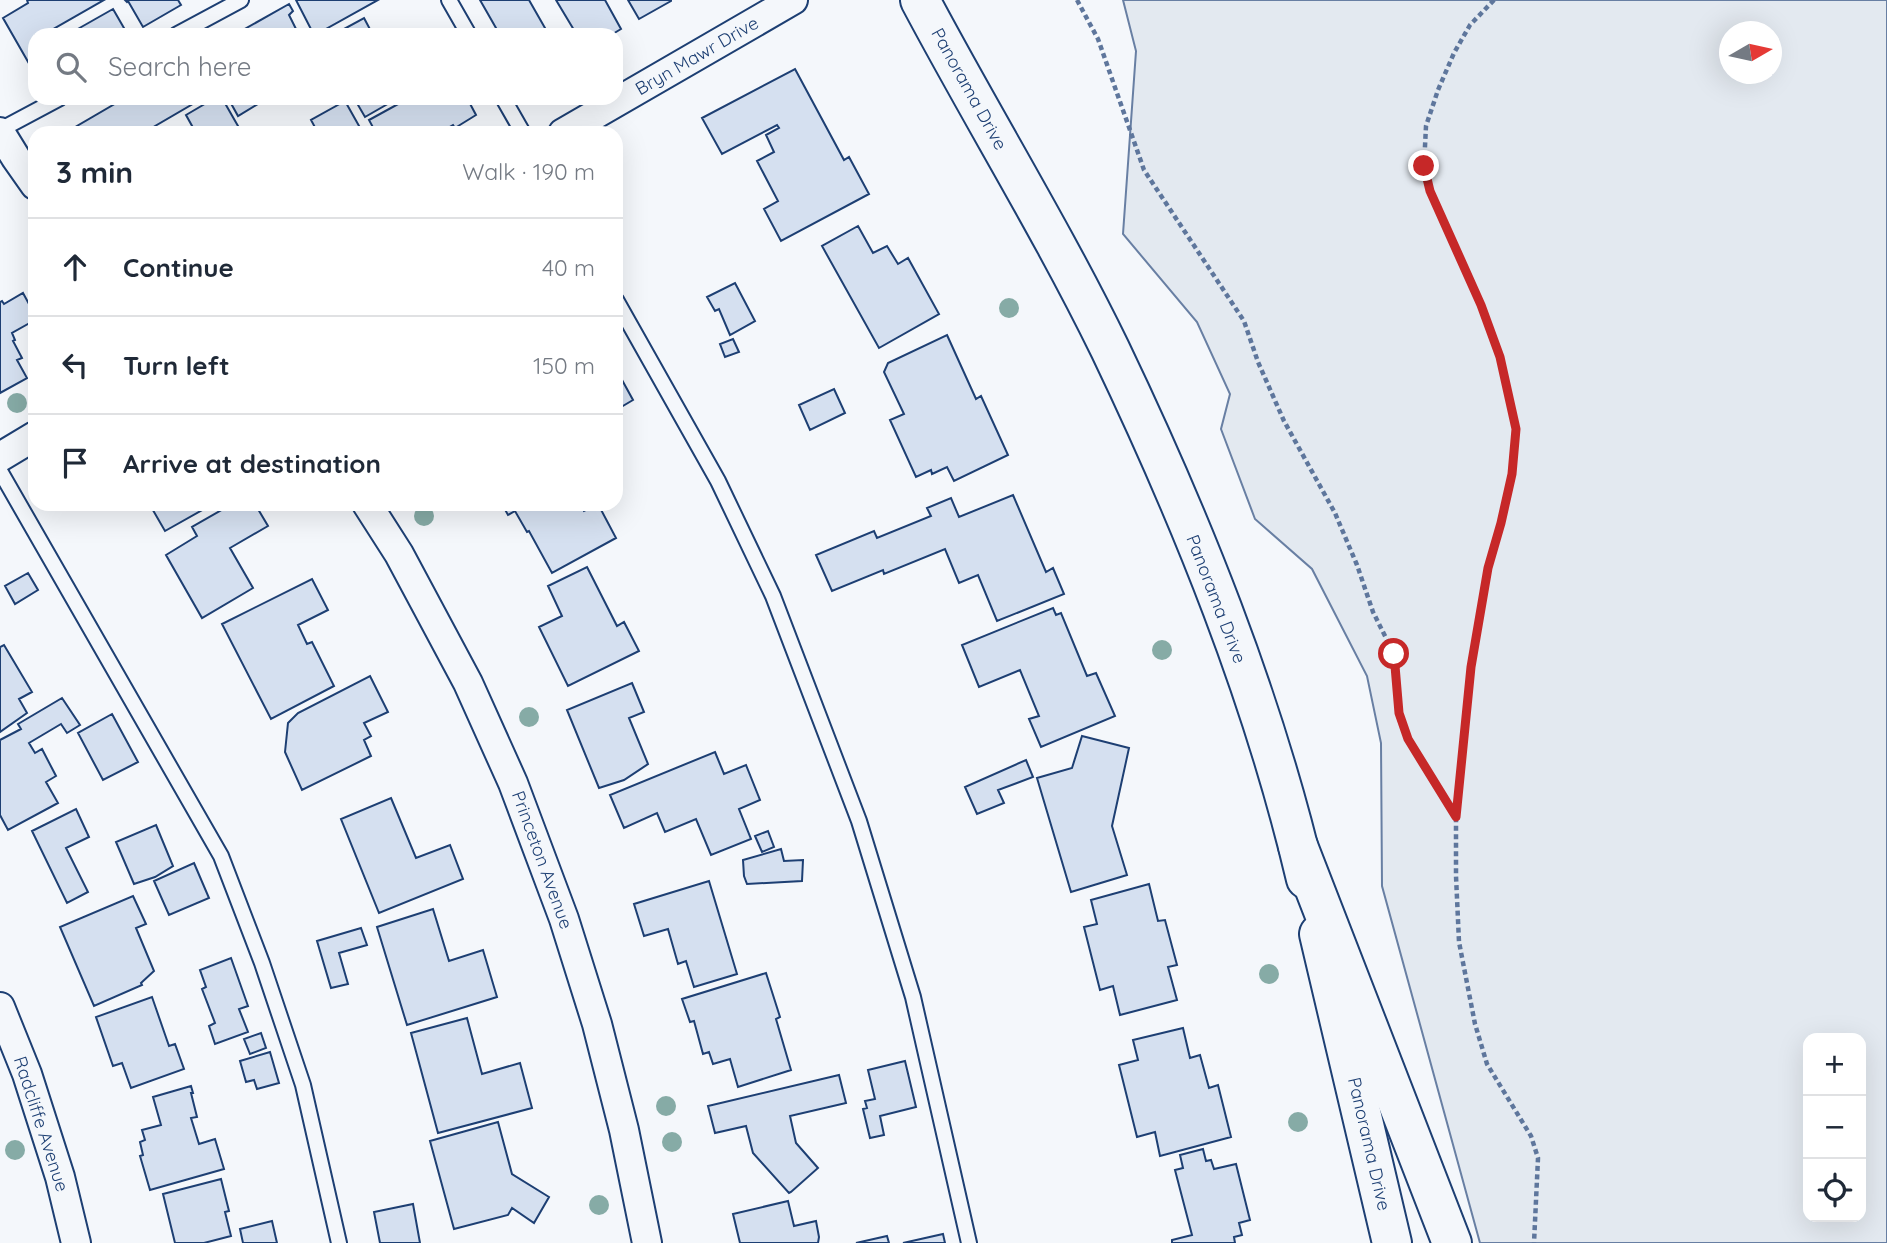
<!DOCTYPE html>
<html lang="en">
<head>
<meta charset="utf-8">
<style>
	body { margin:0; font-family:Quicksand,sans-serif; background:#f2f2f3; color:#1f2937 }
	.controls { position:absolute; right:21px; bottom:21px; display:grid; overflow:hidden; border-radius:14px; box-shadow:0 7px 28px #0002 }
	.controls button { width:63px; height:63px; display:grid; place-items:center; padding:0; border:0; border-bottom:2px solid #e0e1e3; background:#fff; color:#1f2937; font:35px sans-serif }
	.compass { position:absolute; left:1719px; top:21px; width:63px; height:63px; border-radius:50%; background:#fff; box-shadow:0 7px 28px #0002; rotate:81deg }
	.stop { position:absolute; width:21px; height:21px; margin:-16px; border:5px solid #c62828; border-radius:50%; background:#fff }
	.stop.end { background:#c62828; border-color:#fff; box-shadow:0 2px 7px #0008 }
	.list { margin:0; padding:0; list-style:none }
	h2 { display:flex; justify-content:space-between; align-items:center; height:91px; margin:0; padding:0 28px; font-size:30px }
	h2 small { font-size:23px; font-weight:400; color:#747a83 }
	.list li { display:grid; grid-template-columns:46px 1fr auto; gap:21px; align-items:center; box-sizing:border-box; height:98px; padding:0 28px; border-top:2px solid #e0e1e3 }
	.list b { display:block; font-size:26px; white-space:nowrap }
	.list em { font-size:23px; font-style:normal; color:#747a83 }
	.icon { flex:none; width:38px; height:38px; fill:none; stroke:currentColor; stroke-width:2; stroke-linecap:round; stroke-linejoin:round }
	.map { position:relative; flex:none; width:1887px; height:1243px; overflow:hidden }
	.search { position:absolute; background:#fff; box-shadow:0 7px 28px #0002; left:28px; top:28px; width:595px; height:77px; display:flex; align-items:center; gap:18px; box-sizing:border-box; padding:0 24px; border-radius:21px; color:#747a83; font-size:26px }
	.panel { position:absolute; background:#fff; box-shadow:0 7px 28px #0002; left:28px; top:126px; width:595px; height:385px; border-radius:21px }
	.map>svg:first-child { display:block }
</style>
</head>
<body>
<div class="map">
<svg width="1887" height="1243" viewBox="0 0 1887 1243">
	<rect width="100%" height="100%" fill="#f4f7fb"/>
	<path fill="#e3e9f0" stroke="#687fa3" stroke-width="2" fill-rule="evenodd" d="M1123 0H1887V1243H1480L1382 886 1381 743 1367 676 1312 569 1255 519 1221 429 1230 394 1197 322 1123 234 1136 51ZM1730 32H1772V74H1730ZM1808 1038H1861V1217H1808Z"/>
	<path fill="#d5e0f0" stroke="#1d3f73" stroke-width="2" d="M27 0H104L50 31 52 35H35V74L3 18 28 3Z
		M125 0H178L181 5 143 27 128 1 127 2Z
		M296 0H378L315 35H314Z
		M480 0H529L549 35H500Z
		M556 0H605L621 29 611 35H577Z
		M628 0H671V1L639 19Z
		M289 4 293 11 289 15 299 35H234Z
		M113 9 128 35H79L76 30Z
		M364 18 373 35H333Z
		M795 69 844 160 849 157 869 194 781 241 764 209 778 201 757 161 774 152 766 135 779 128 777 125 722 154 702 118Z
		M125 98H203L143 133H65Z
		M215 98H222L242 133H196L186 115Z
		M228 98H268L238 116Z
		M354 98H398L365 117Z
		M409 98H467L476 115 455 128 453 125 439 133H376L369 120Z
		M345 101 363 133H318L311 120Z
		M858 226 873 253 887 246 898 264 908 258 939 314 879 348 822 246Z
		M735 283 755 321 730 335 719 309 715 311 707 297Z
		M23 293 35 315V320L12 333 15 340 13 341 22 358 17 360 27 378 0 393V302L2 301 4 304Z
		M947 335 976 399 981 396 1008 455 954 481 947 467 932 474 931 470 916 477 890 420 904 414 884 372 888 363Z
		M733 339 739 352 725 357 720 344Z
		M616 369 633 400 616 410Z
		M834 389 845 413 810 430 799 405Z
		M1013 495 1046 572 1053 568 1064 594 997 621 978 575 959 583 945 549 884 574 883 570 832 591 816 555 874 531 877 538 931 516 927 508 951 498 959 517Z
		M152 504H213L165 531 150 505Z
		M232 504H255L268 526 230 548 253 588 202 618 166 555 197 536 192 527Z
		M502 504H581L584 511 598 504 616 538 552 573 529 531 527 532 515 511 508 515Z
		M587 567 617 626 624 622 639 651 568 686 539 627 562 616 548 586Z
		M28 573 38 590 15 604 5 586Z
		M312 579 328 610 298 625 307 644 312 642 334 686 271 719 222 624Z
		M1053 608 1056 615 1061 613 1087 676 1096 673 1115 716 1041 747 1029 719 1039 716 1020 670 979 687 962 645Z
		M4 645 32 692 19 699 27 713 0 732V647Z
		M370 676 388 712 364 723 371 736 364 740 371 756 302 790 285 752 288 723 298 713Z
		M632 683 644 712 629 718 648 764 624 780 599 788 567 710Z
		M62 698 80 725 67 733 61 724 29 743 35 753 42 749 56 776 46 782 58 803 8 830 0 815V740L21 729 18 724Z
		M112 714 138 762 103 780 78 733Z
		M1082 736 1129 748 1112 826 1127 875 1071 892 1037 778 1072 768Z
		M715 752 724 774 746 765 760 800 739 809 751 839 711 855 696 819 665 832 657 813 624 828 610 795Z
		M1026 760 1033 777 998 790 1004 803 977 814 965 787Z
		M391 798 416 858 450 845 463 879 379 913 341 819Z
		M76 809 89 837 66 848 88 892 67 903 32 831Z
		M156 825 173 866 155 877 134 884 116 842Z
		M768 831 774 847 762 852 755 836Z
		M781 849 784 861 803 860 802 881 747 884 744 876 743 860Z
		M194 863 209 898 169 915 154 881Z
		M709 881 737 974 694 987 686 961 678 964 668 929 644 936 634 904Z
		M1149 884 1158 921 1165 920 1177 965 1168 967 1177 1000 1120 1015 1113 986 1100 990 1084 927 1097 924 1091 900Z
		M133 896 146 924 136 928 154 971 141 983 142 985 94 1006 60 927Z
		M433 909 449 961 483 950 497 997 407 1025 377 927Z
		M361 928 367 945 339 953 348 984 331 988 317 941Z
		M231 958 248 1006 239 1009 248 1032 215 1044 209 1026 215 1023 202 989 206 987 200 970Z
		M766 973 780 1017 776 1019 791 1070 738 1087 730 1059 713 1064 709 1052 703 1054 694 1021 690 1022 682 999Z
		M152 997 169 1046 175 1044 184 1069 131 1088 122 1063 113 1066 96 1017Z
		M467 1018 482 1074 520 1063 532 1108 438 1133 411 1033Z
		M1183 1028 1190 1058 1200 1055 1209 1088 1218 1085 1231 1137 1160 1156 1155 1132 1137 1137 1119 1065 1138 1060 1133 1040Z
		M261 1033 266 1048 250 1054 244 1039Z
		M270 1052 279 1083 257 1089 254 1080 246 1082 240 1061Z
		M905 1061 916 1107 880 1116 884 1135 870 1138 863 1109 867 1108 865 1101 875 1099 868 1070Z
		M839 1075 846 1103 790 1116 796 1143 818 1168 791 1192 789 1193 753 1153 746 1126 715 1133 708 1106Z
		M191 1086 193 1093H191L197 1117 191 1118 199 1144 215 1139 224 1169 150 1190 140 1156 143 1155 140 1142 145 1140 142 1130 161 1125 153 1097Z
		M498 1122 512 1174 549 1197 534 1223 512 1208 508 1215 454 1229 430 1141Z
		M1203 1149 1206 1161 1211 1160 1214 1169 1236 1164 1250 1220 1239 1223 1242 1235 1234 1237 1235 1243H1172V1240L1192 1235 1175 1170 1183 1168 1180 1155Z
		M221 1179 229 1211 225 1212 231 1236 204 1243H175L163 1194Z
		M788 1201 794 1226 816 1221 819 1237 818 1243H740L733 1214Z
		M413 1204 420 1243H380L374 1212Z
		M272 1221 277 1243H243L240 1229Z
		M943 1234 945 1243H903Z
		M887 1236 889 1243H856Z"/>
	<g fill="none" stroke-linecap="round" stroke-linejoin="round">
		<defs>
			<path id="lane" d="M449 0 469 35
				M176 35 241 0
				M503 98 523 133
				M0 130 60 98
				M616 300 718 481 773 596 859 821 913 997 969 1243
				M0 471 221 856 262 963 303 1085 339 1243"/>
			<path id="street" d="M0 132 16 158 35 185
				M563 133 793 0
				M0 457 35 436
				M367 504 399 554 468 683 513 783 564 919 597 1024 624 1130 647 1243
				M0 1007 27 1074 60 1177 76 1243"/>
			<path id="primary" d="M920 0C982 117 1052 230 1110 349 1191 518 1263 696 1306 879
				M1319 934 1392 1243"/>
			<path id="highway" d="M1298 846 1452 1243"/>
		</defs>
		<use href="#lane" stroke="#1d3f73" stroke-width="18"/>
		<use href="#street" stroke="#1d3f73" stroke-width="32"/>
		<use href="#primary" stroke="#1d3f73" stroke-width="42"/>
		<use href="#highway" stroke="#1d3f73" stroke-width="42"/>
		<path stroke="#5e769c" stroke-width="4.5" stroke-dasharray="5 3.5" stroke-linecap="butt" d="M1077 0 1098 39 1144 170 1244 321 1258 362 1284 421 1335 513 1357 565 1373 612 1394 654 1400 713 1408 739 1456 817
			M1494 0 1470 25 1454 53 1438 90 1426 126 1424 166 1430 191 1481 305 1500 357 1516 429 1512 474 1501 523 1488 568 1471 667 1456 817V876L1459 942 1475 1024 1487 1064 1531 1136 1538 1158 1534 1243"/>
		<use href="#lane" stroke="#f4f7fb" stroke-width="14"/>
		<use href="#street" stroke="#f4f7fb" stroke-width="28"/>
		<use href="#primary" stroke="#f4f7fb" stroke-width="38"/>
		<use href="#highway" stroke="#f4f7fb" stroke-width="38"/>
	</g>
	<g fill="#86aba6">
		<circle cx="1009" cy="308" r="10"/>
		<circle cx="17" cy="403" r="10"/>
		<circle cx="424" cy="516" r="10"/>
		<circle cx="1162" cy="650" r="10"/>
		<circle cx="529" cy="717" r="10"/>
		<circle cx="1269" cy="974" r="10"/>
		<circle cx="666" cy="1106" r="10"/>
		<circle cx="1298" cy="1122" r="10"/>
		<circle cx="672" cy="1142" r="10"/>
		<circle cx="15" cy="1150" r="10"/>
		<circle cx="599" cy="1205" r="10"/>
	</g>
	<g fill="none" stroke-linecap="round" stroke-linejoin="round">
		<path stroke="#c62828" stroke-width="9" d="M1394 654 1399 713 1408 739 1456 817 1471 667 1488 568 1501 523 1512 474 1516 429 1500 357 1481 305 1430 191 1424 166"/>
	</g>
	<g text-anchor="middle" stroke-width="5" stroke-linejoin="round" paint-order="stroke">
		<g font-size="18" fill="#1d3f73" stroke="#f4f7fb">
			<text transform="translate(697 56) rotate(-30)" y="6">Bryn Mawr Drive</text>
			<text transform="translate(969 89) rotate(61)" y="6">Panorama Drive</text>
			<text transform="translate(1216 599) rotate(69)" y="6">Panorama Drive</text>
			<text transform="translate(542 860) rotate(70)" y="6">Princeton Avenue</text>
			<text transform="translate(41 1124) rotate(72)" y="6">Radcliffe Avenue</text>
			<text transform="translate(1369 1144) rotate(77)" y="6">Panorama Drive</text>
		</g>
	</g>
</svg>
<div class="controls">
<button>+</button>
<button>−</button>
<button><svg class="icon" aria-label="locate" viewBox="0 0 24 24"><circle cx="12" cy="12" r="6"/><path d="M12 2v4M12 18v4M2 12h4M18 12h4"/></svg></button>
</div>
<svg class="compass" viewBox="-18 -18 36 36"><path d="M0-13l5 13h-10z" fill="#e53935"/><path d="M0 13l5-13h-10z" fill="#747a83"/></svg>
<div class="stop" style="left:1394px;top:654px"></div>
<div class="stop end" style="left:1424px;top:166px"></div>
<div class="search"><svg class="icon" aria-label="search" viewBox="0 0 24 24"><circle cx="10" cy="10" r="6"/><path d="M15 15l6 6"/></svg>Search here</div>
<section class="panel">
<h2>3 min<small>Walk · 190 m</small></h2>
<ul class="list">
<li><svg class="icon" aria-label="ahead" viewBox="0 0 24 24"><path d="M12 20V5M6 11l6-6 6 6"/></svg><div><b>Continue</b></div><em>40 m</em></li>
<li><svg class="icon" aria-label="left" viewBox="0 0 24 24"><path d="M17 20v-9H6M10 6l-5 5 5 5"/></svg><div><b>Turn left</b></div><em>150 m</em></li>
<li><svg class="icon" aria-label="arrive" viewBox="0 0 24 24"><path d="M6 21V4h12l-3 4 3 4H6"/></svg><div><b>Arrive at destination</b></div></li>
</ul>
</section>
</div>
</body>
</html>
